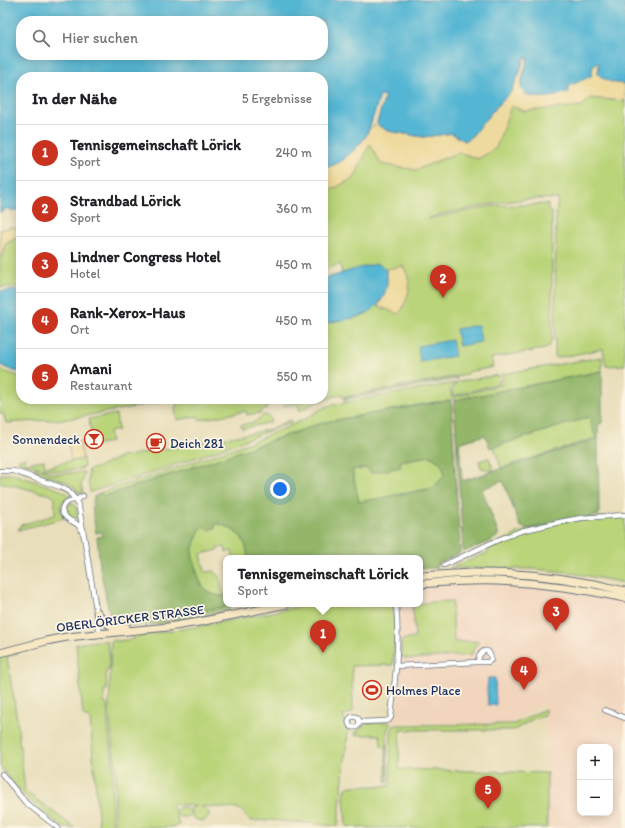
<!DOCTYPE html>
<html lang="de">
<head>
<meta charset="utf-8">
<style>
	body { margin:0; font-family:Itim,sans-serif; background:#f6f6f6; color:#202124 }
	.controls { position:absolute; right:12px; bottom:12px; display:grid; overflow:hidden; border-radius:8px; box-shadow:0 2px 10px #0003 }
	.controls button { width:36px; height:36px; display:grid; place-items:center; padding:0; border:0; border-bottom:1px solid #e0e0e0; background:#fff; color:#202124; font:20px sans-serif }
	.you { position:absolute; left:280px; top:489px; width:14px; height:14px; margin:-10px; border:3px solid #fff; border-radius:50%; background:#1a73e8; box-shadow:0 0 0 6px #1a73e833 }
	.badge { display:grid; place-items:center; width:26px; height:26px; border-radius:50%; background:#c8321e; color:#fff; font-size:13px; font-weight:700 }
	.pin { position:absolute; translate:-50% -33px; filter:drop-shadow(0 1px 2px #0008) }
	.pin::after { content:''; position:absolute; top:21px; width:14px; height:12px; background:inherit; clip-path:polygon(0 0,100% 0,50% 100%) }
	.popup { position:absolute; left:223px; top:555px; width:200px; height:52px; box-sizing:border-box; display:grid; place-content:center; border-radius:8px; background:#fff; filter:drop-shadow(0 1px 3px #0005); font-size:13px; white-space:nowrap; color:#757577 }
	.popup b { font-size:15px; color:#202124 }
	.popup::after { content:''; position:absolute; left:50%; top:100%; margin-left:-8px; border:8px solid transparent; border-top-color:#fff }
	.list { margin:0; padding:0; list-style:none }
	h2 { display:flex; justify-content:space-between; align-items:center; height:52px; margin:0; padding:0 16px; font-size:17px }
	h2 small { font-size:13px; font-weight:400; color:#757577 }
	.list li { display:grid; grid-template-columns:26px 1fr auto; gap:12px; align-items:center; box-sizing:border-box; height:56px; padding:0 16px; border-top:1px solid #e0e0e0 }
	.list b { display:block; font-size:15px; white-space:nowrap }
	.list p { margin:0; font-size:13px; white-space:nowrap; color:#757577 }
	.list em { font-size:13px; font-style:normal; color:#757577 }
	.icon { flex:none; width:22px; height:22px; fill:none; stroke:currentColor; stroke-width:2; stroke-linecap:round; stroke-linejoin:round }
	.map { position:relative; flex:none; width:625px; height:828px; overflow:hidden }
	.search { position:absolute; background:#fff; box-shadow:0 2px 10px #0003; left:16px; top:16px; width:312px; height:44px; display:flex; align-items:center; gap:10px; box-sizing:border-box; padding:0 14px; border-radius:16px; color:#757577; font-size:15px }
	.panel { position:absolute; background:#fff; box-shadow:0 2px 10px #0003; left:16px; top:72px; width:312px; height:332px; border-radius:16px }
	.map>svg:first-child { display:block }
</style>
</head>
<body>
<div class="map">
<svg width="625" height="828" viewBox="0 0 625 828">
	<rect width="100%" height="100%" fill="#fcf5e5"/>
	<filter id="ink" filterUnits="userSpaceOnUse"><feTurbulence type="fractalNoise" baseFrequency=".025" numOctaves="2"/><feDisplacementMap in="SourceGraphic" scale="8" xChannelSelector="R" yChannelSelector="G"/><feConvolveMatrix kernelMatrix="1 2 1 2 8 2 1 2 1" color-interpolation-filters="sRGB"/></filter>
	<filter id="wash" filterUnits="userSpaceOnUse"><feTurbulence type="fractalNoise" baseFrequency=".012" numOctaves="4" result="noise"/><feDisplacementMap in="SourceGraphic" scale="16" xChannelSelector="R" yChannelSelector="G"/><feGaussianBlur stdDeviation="0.9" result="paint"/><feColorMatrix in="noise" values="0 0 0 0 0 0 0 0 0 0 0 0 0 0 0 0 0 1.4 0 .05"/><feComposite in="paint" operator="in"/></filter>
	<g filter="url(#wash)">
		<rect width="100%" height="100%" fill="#e8deb9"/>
		<path fill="#f1d5bd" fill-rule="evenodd" d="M497 583 602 595 625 602V828H547V773L544 704 508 724 392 722 397 665V604H420V586ZM580 747H610V813H580Z"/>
		<path fill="#bad479" stroke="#6a826c" d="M590 98 625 101V365L606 366 603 349 555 358 556 215 558 199C526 197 494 203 463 210 451 212 438 214 427 219L493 206 548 204V210L550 212H552V340L549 346 545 349 491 358 493 367 468 372V374L457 376 343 397 341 394 314 403 300 411 297 403 294 404 284 406 283 402 266 405 267 409 263 410 260 413 247 415 246 411 199 420 198 416 177 420 175 409 177 403 212 399H323V308L345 287 340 264 323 270V194L354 178 370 143 416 170 459 152 478 159 511 106Z
			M21 236V287H0V257L2 256 5 244Z
			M602 357V371L460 399 454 401V399L455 397 503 384 502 374Z
			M0 370 21 377V399H181L162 402 68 419 6 423 3 413 0 414Z
			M499 375 500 383 453 396 452 391 457 382Z
			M457 377V379L344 400V398Z
			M455 383 450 390 452 397 451 401 435 402 325 422 221 458 104 496 99 493 164 472 254 441 305 419 321 409 331 405Z
			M116 414 118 430 109 432 111 442 93 445 89 419Z
			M263 415 269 416 271 422 242 429 241 425 255 422Z
			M589 417 596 438 501 468 494 447Z
			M290 420 291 422C225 449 158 471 90 492L88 481 89 479 88 475 89 474 88 470C100 468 110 461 121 457L253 433 270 429Z
			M430 456C441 463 444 463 444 476L433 488 359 502 352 470 367 468 400 467V461Z
			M25 458 26 463 44 460 45 467C50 466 56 466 60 463L83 459 84 467 81 468V469L59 471 46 469 18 462 19 459Z
			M489 458 494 471 481 468 479 461Z
			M18 467 65 484 72 489 79 495H75L64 486 18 469Z
			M35 468 55 474 84 472V477L83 478V482L81 483 83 494 82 495 70 484 66 482 35 471Z
			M0 474H13L63 491 71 496 70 498 64 500C60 507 59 511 64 518L18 530 21 525 55 515V499L54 497 51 495 4 483H0Z
			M73 503 76 506 78 517 77 519H75L66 512C65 507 67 504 73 503Z
			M625 515V583L567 572 533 569 450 568 487 553 493 547 518 533 560 522Z
			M216 523C222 524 226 527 231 529 244 537 246 543 248 558H233L232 551 226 552 225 547 218 548V550L201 554 205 572 214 571C222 576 220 588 225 596 203 597 199 581 195 564 193 559 191 553 193 548 194 543 198 534 201 528L204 527 209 530 216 525Z
			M452 601 454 642 479 641 473 650 472 655 410 659 405 658 401 656V640L415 638 413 609H411C419 600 440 602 452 601Z
			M313 604H393L395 632 393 665 352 666 353 712 343 716 348 729 338 826 272 820 250 821 240 809 201 806C204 809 210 809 209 816 205 822 200 822 193 818L192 813 190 810 191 808 196 806 172 804 175 812 178 808C183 806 186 807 190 812V815C185 819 180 817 176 814L179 825C171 828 164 828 155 828 151 828 149 826 145 828H114L116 772 109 714 111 640 118 641 134 639V637L148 634 201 626Z
			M231 606 230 609 177 618 114 621 111 619 110 617 174 615Z
			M229 612 227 613 169 623 120 626 111 623 169 621 198 617Z
			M96 641H107L109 653V670L106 671 107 690 104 691V703L107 704 108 726 113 762V777L112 790V828H99L90 718 83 716 76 644Z
			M17 651 18 653 7 657 17 719 25 791 75 828H64L54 820 26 797 9 779 0 766V655Z
			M545 709V716L533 719 514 730H400L399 769 547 773V828H362L346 826 344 797 346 788 352 786H390L391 732 394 725 514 724Z
			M389 722 391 724 388 728 387 733 388 782H386V746H381L380 735H355V732H358V730L367 723Z"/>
		<path fill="#93b669" stroke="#577264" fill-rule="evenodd" d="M602 371V423L598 425 599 515 526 529 520 526 503 481 482 489 499 535 491 541 463 552 454 401 460 399ZM589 417 596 439 462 481 459 443 485 435 490 448Z
			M445 401H451L460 553 437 564 436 568H420V558H248C246 543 244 537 231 529 226 527 222 524 216 523L215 528 209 530 204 527 201 528C198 535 194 542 193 548 191 554 194 561 195 567 199 583 205 597 225 596L226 597V604H230L231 606 174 615 110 617 100 568 97 537 102 536V532L96 533 92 508 94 497 99 493 105 496 221 458 325 422ZM430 456C441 462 444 464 444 476L433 488 359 502 352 470 367 468 371 473 401 467 400 461Z"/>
		<path fill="#eeda9e" stroke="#84847e" d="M527 57 528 59 521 86 529 96C542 99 555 96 568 92L569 86 591 76 593 66 598 63 599 64 598 74C607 82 614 83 625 84V101L590 98 582 106 524 111 511 106 496 148 478 159 459 152 416 170 381 164 370 144 354 178 323 194V169L344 159 359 145 366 136 369 129 378 123 379 126 388 131 423 137 447 134 451 133 465 141 473 135 479 127 497 106 511 92 520 72 524 58Z
			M12 227 21 230V236L5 244 2 256 0 257V230Z
			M403 266C411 280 411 288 405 303 403 307 402 311 398 314L378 306 384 295 387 276 386 269Z
			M79 440 83 459 71 461 68 442Z"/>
		<path fill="#54b6d3" stroke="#387298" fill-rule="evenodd" d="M0 0H625V84C614 83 607 82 598 74L599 64 598 63 593 66 591 76 569 86 568 92C564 93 560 95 556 96 546 98 521 100 521 85 522 76 526 67 528 57H527L524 58 520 72 511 92 497 106 479 127 473 135 465 141 451 133 447 134 423 137 388 131 379 126 377 122 385 97 384 96H380L369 129 366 136 359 145 344 159 338 163 323 169V77H21V209L12 211 7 208 0 213ZM21 21H323V55H21Z
			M376 264C383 265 386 268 387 276 388 284 386 293 381 300 368 321 344 318 323 324V279L359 268Z
			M21 290V372L14 371 0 365V291Z
			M478 325 481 342 459 346 456 329Z
			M452 340 455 356 420 362 418 346Z
			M488 678H495L496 705H488L487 689Z"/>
	</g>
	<g filter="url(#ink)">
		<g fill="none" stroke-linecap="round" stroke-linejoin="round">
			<defs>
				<path id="street" d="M0 471H14L60 487 68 491 76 500 83 496
					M84 536C82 532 81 528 78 525 74 522 70 521 67 518 56 509 65 500 76 500L79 508 84 536 100 634
					M444 565 500 539 521 531 560 522 581 518 625 515
					M484 651C489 650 491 655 491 660L488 662H478C478 658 480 653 484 651Z
					M396 666 478 662
					M605 710 625 718
					M348.5 722a5.5 5.5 0 1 1 11 0a5.5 5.5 0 1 1-11 0Z
					M359 722 386 721 389 720 391 717C395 679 400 642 396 604
					M2 774 26 803 58 828"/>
				<path id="secondary" d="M420 576C437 575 455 574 472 573 522 572 577 579 625 591
					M420 584C445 582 471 580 497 581 540 583 583 589 625 598
					M97 612C106 624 110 628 126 627
					M0 653 46 641 67 637 168 627 199 622 287 604"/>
			</defs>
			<use href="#street" stroke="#636c7e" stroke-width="6"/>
			<use href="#secondary" stroke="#636c7e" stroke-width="9"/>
			<use href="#street" stroke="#fff" stroke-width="4.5"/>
			<use href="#secondary" stroke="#f7e8c3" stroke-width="7"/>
		</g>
	</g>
	<defs>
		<symbol id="bar-ring" viewBox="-11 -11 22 22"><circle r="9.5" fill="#fcf5e5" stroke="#c8321e" stroke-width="1.5"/><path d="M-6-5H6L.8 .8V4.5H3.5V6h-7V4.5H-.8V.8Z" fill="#c8321e"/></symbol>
		<symbol id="cafe-ring" viewBox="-11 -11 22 22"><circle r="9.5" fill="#fcf5e5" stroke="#c8321e" stroke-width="1.5"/><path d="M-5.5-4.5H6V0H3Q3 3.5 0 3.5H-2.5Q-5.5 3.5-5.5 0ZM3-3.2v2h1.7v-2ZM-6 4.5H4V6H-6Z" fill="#c8321e"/></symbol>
		<symbol id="stadium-ring" viewBox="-11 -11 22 22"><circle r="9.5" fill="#fcf5e5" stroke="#c8321e" stroke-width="1.5"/><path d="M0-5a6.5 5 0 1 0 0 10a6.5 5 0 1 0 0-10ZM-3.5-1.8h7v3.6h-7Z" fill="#c8321e"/></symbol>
	</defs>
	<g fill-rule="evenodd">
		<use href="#bar-ring" x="83" y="428" width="22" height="22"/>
		<use href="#cafe-ring" x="145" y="432" width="22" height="22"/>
		<use href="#stadium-ring" x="361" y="679" width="22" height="22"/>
	</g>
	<g text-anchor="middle" stroke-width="3.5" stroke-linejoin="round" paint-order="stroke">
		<g font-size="13" fill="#1b2f5e" stroke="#fcf5e5" text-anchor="start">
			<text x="80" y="444" text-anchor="end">Sonnendeck</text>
			<text x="170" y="448">Deich 281</text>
			<text x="386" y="695">Holmes Place</text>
		</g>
		<g font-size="13" fill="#1b2f5e" stroke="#fcf5e5">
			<text transform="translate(130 618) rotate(-7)" y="5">OBERLÖRICKER STRASSE</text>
		</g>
	</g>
</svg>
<div class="controls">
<button>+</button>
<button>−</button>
</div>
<div class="you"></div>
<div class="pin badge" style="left:323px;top:653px">1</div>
<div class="popup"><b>Tennisgemeinschaft Lörick</b>Sport</div>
<div class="pin badge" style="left:443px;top:298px">2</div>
<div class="pin badge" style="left:556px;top:631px">3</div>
<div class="pin badge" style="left:524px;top:690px">4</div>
<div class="pin badge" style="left:488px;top:809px">5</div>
<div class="search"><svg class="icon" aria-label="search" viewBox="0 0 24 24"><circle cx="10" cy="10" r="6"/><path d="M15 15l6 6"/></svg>Hier suchen</div>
<section class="panel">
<h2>In der Nähe<small>5 Ergebnisse</small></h2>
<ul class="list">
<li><span class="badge">1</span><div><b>Tennisgemeinschaft Lörick</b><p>Sport</p></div><em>240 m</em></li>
<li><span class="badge">2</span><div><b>Strandbad Lörick</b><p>Sport</p></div><em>360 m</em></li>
<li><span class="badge">3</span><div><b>Lindner Congress Hotel</b><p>Hotel</p></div><em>450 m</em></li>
<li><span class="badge">4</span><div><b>Rank-Xerox-Haus</b><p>Ort</p></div><em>450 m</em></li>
<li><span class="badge">5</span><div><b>Amani</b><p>Restaurant</p></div><em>550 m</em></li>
</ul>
</section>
</div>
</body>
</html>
